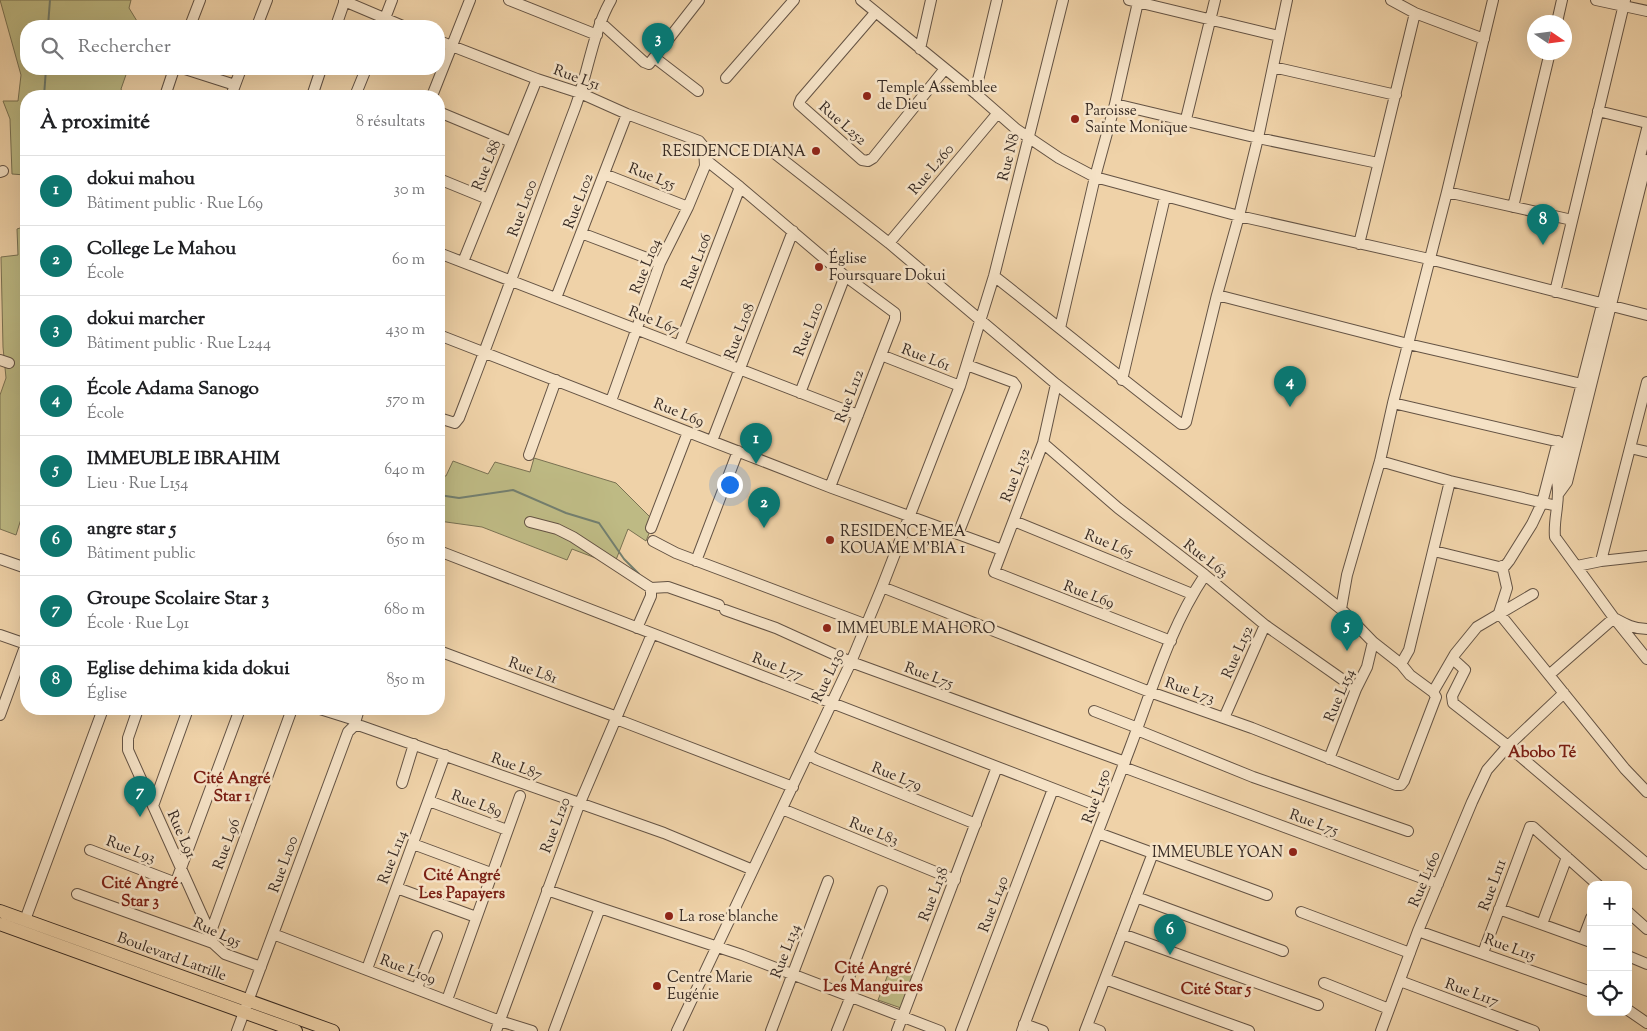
<!DOCTYPE html>
<html lang="fr">
<head>
<meta charset="utf-8">
<style>
	body { margin:0; font-family:"Sorts Mill Goudy",serif; background:#f6f6f6; color:#202124 }
	.controls { position:absolute; right:15px; bottom:15px; display:grid; overflow:hidden; border-radius:10px; box-shadow:0 5px 20px #0002 }
	.controls button { width:45px; height:45px; display:grid; place-items:center; padding:0; border:0; border-bottom:1px solid #e0e0e0; background:#fff; color:#202124; font:25px sans-serif }
	.compass { position:absolute; left:1527px; top:15px; width:45px; height:45px; border-radius:50%; background:#fff; box-shadow:0 5px 20px #0002; rotate:103deg }
	.you { position:absolute; left:729px; top:484px; width:18px; height:18px; margin:-12px; border:4px solid #fff; border-radius:50%; background:#1a73e8; box-shadow:0 0 0 8px #1a73e833 }
	.badge { display:grid; place-items:center; width:32px; height:32px; border-radius:50%; background:#0f766e; color:#fff; font-size:16px; font-weight:700 }
	.pin { position:absolute; translate:-50% -41px; filter:drop-shadow(0 1px 2px #0008) }
	.pin::after { content:''; position:absolute; top:26px; width:18px; height:15px; background:inherit; clip-path:polygon(0 0,100% 0,50% 100%) }
	.list { margin:0; padding:0; list-style:none }
	h2 { display:flex; justify-content:space-between; align-items:center; height:65px; margin:0; padding:0 20px; font-size:21px }
	h2 small { font-size:16px; font-weight:400; color:#757577 }
	.list li { display:grid; grid-template-columns:32px 1fr auto; gap:15px; align-items:center; box-sizing:border-box; height:70px; padding:0 20px; border-top:1px solid #e0e0e0 }
	.list b { display:block; font-size:19px; white-space:nowrap }
	.list p { margin:0; font-size:16px; white-space:nowrap; color:#757577 }
	.list em { font-size:16px; font-style:normal; color:#757577 }
	.icon { flex:none; width:28px; height:28px; fill:none; stroke:currentColor; stroke-width:2; stroke-linecap:round; stroke-linejoin:round }
	.map { position:relative; flex:none; width:1647px; height:1031px; overflow:hidden }
	.search { position:absolute; background:#fff; box-shadow:0 5px 20px #0002; left:20px; top:20px; width:425px; height:55px; display:flex; align-items:center; gap:12px; box-sizing:border-box; padding:0 18px; border-radius:20px; color:#757577; font-size:19px }
	.panel { position:absolute; background:#fff; box-shadow:0 5px 20px #0002; left:20px; top:90px; width:425px; height:625px; border-radius:20px }
	.map>svg:first-child { display:block }
</style>
</head>
<body>
<div class="map">
<svg width="1647" height="1031" viewBox="0 0 1647 1031">
	<rect width="100%" height="100%" fill="#efd2a8"/>
	<filter id="stains"><feTurbulence type="fractalNoise" baseFrequency=".004" numOctaves="4"/><feColorMatrix values="0 0 0 0 .2 0 0 0 0 .09 0 0 0 0 .02 0 0 0 .5 -.17"/></filter>
	<radialGradient id="worn" r=".72"><stop offset=".6" stop-color="#630" stop-opacity="0"/><stop offset="1" stop-color="#630" stop-opacity=".3"/></radialGradient>
	<path fill="#beba84" stroke="#7a7253" d="M0 0H131L129 8 140 26H26V69H128L121 89 124 96H26V503L16 535 0 529V395L6 378 3 347 1 257 18 255 17 229 23 227 25 175 12 174 10 119 3 101H18L21 75Z
		M534 458 616 483 654 521 646 541 628 529 614 565 572 549 567 560 482 527 439 521V476H446L453 461 488 474 495 462 530 472Z
		M892 964 914 972 901 1008 878 1000Z"/>
	<g fill="none" stroke-linecap="round" stroke-linejoin="round">
		<path stroke="#737f6f" stroke-width="2" d="M48 26 50 0
			M44 96 46 69
			M439 495 459 498 513 490 566 513 599 523 624 559 639 574"/>
		<defs>
			<path id="minor" d="M509 0 597 35
				M861 0 975 93 1016 129 1059 158 1095 177 1239 216 1429 259 1647 315
				M1129 0 1279 36
				M1391 0 1415 13 1484 39
				M1596 0 1647 11
				M344 1 403 26
				M875 13 801 99 799 104 862 160 868 161 873 158 944 70
				M600 22 644 62 649 64 699 0
				M1557 22 1562 0
				M190 26 200 0
				M257 26 267 0
				M336 26 345 0
				M382 26 392 0
				M439 41 537 79 580 93 627 114 699 141 704 147 705 166 688 207 660 263 611 401
				M920 49 931 0
				M655 58 698 91
				M1273 67 1396 95
				M185 69 235 85
				M726 78 794 0
				M975 93 997 0
				M165 96 174 69
				M231 96 241 69
				M312 96 321 69
				M355 96 366 69
				M432 96 470 0
				M1115 104 1258 138 1378 163
				M1598 111 1647 123
				M439 112 511 142
				M1186 119 1215 0
				M1647 129 1557 481C1561 500 1553 518 1555 537L1614 618C1625 624 1634 629 1647 629
				M773 152 889 243 1056 384 1341 609 1373 642 1401 664 1410 675 1433 692 1436 697 1404 781 1401 785H1396L1252 728 1150 692 882 587
				M706 160 740 187 845 276 895 313V319L830 487
				M0 172 3 171
				M604 174 688 207
				M439 179 488 199
				M1447 192 1572 220
				M1513 207 1550 52
				M581 233 660 263
				M889 243 997 114
				M1359 244 1415 13
				M439 253 858 415
				M463 262 537 79
				M994 276C1057 325 1117 376 1181 424H1184L1186 422 1217 295 1239 216 1258 138 1287 0
				M1555 292 1625 0
				M1217 295 1408 344 1582 384
				M556 298 627 114
				M1060 328 1095 177 1115 104 1138 2
				M439 335 832 488 1002 550
				M679 346 740 187
				M881 355 960 386
				M0 360 9 363
				M1122 380 1165 197
				M1056 384 1043 443 994 572 1171 641
				M800 393 845 276
				M1393 403 1564 443
				M439 418 455 423 459 418C499 315 536 211 575 108 588 73 593 31 611 0
				M712 441 793 231
				M1043 443 1118 508 1205 575 1265 625 1356 689
				M1630 448 1647 452
				M529 455 556 380
				M1380 461 1450 481 1557 506
				M1559 493 1567 482 1647 160
				M1014 521 1192 594
				M530 522 557 529 573 537 651 588V596L637 628
				M651 528 688 432
				M958 534 1016 386 1013 382 967 365
				M653 541 676 553 867 625
				M439 551 1106 809
				M1434 551 1499 567 1505 566 1509 561 1532 524 1542 503 1558 441
				M0 559 26 568
				M696 561 738 451
				M1601 561 1647 382
				M1502 566 1507 588 1499 613 1625 769 1647 792
				M1577 566 1601 561 1647 556
				M651 588 668 587 719 605
				M1341 609 1347 575 1380 461 1393 403 1447 192 1493 0
				M725 610 776 628 851 662 1125 762
				M0 635 26 644
				M439 651 617 717
				M1453 659 1465 670 1452 696 1453 703 1508 746 1647 864
				M1401 664 1409 650 1450 481
				M1549 675 1614 618 1647 659
				M1433 692 1455 654 1477 627 1533 594
				M138 709 128 738V750L206 924 213 943
				M320 709 355 720
				M1094 711 1138 728
				M0 715 26 644
				M1224 718 1265 625
				M616 719 793 787
				M354 726H361L664 833 753 870
				M1137 730 1253 777 1408 831
				M808 754 816 759 976 824
				M1329 759 1356 689 1367 667 1373 642
				M1123 767 1438 884
				M402 783 414 744
				M429 801 507 830
				M153 806 188 709
				M782 809 955 880
				M1098 833 1267 895
				M413 844 491 873
				M90 850 171 881 177 879 240 709
				M397 888 476 917
				M547 890 600 908 554 1031
				M77 894 213 943 225 954 261 967
				M1136 897 1283 951
				M600 908 742 955 940 1031
				M1499 909 1591 942
				M1301 912 1410 953
				M1628 912 1647 929
				M25 920 103 709
				M1542 924 1567 857
				M1418 931 1591 992
				M210 934 292 709
				M273 934 500 1021 532 1031
				M1122 934 1318 1005
				M1583 939 1591 918
				M1483 953 1530 827H1533L1598 885
				M1628 956 1647 964
				M367 969 445 755
				M1105 979 1249 1031
				M1400 981 1534 1031
				M1324 983 1389 1009
				M417 988 437 936
				M843 993 882 891
				M447 1000 520 796
				M1628 1010 1647 1023
				M1024 1024 1043 1031
				M1087 1026 1100 1031
				M237 1031 348 732 354 726 359 709
				M496 1031 579 805 652 634
				M677 1031 851 662 882 587 960 386 994 276 1063 0
				M771 1031 828 881
				M837 1031 851 996
				M897 1031 997 767
				M961 1031 1053 789
				M1022 1031C1057 936 1094 843 1130 748 1152 690 1170 627 1205 575
				M1085 1031 1153 853
				M1381 1031 1418 931 1472 802 1487 770 1508 746 1564 693"/>
			<path id="major" d="M0 911 333 1031
				M0 924 296 1031"/>
		</defs>
		<use href="#minor" stroke="#645344" stroke-width="12"/>
		<use href="#major" stroke="#362922" stroke-width="14"/>
		<use href="#minor" stroke="#f5e2c6" stroke-width="10"/>
		<use href="#major" stroke="#efd2a8" stroke-width="12"/>
	</g>
	<g fill="#8f2418" stroke="#f5e2c6" stroke-width="2">
		<circle cx="867" cy="96" r="5"/>
		<circle cx="1075" cy="119" r="5"/>
		<circle cx="816" cy="151" r="5"/>
		<circle cx="819" cy="267" r="5"/>
		<circle cx="830" cy="540" r="5"/>
		<circle cx="827" cy="628" r="5"/>
		<circle cx="1293" cy="852" r="5"/>
		<circle cx="669" cy="916" r="5"/>
		<circle cx="657" cy="986" r="5"/>
	</g>
	<g text-anchor="middle" stroke-width="5" stroke-linejoin="round" paint-order="stroke">
		<g font-size="15" fill="#362922" stroke="#f5e2c6">
			<text transform="translate(577 77) rotate(20)" y="5">Rue L51</text>
			<text transform="translate(843 123) rotate(41)" y="5">Rue L252</text>
			<text transform="translate(1008 157) rotate(-76)" y="5">Rue N8</text>
			<text transform="translate(486 165) rotate(-68)" y="5">Rue L88</text>
			<text transform="translate(931 169) rotate(-50)" y="5">Rue L260</text>
			<text transform="translate(652 176) rotate(22)" y="5">Rue L55</text>
			<text transform="translate(578 201) rotate(-69)" y="5">Rue L102</text>
			<text transform="translate(522 208) rotate(-70)" y="5">Rue L100</text>
			<text transform="translate(696 261) rotate(-69)" y="5">Rue L106</text>
			<text transform="translate(645 266) rotate(-68)" y="5">Rue L104</text>
			<text transform="translate(654 320) rotate(22)" y="5">Rue L67</text>
			<text transform="translate(808 329) rotate(-69)" y="5">Rue L110</text>
			<text transform="translate(739 331) rotate(-69)" y="5">Rue L108</text>
			<text transform="translate(926 357) rotate(21)" y="5">Rue L61</text>
			<text transform="translate(849 396) rotate(-69)" y="5">Rue L112</text>
			<text transform="translate(679 412) rotate(22)" y="5">Rue L69</text>
			<text transform="translate(1015 475) rotate(-69)" y="5">Rue L132</text>
			<text transform="translate(1109 543) rotate(22)" y="5">Rue L65</text>
			<text transform="translate(1206 558) rotate(38)" y="5">Rue L63</text>
			<text transform="translate(1089 594) rotate(21)" y="5">Rue L69</text>
			<text transform="translate(1237 652) rotate(-66)" y="5">Rue L152</text>
			<text transform="translate(778 666) rotate(21)" y="5">Rue L77</text>
			<text transform="translate(533 670) rotate(20)" y="5">Rue L81</text>
			<text transform="translate(828 675) rotate(-65)" y="5">Rue L130</text>
			<text transform="translate(929 675) rotate(20)" y="5">Rue L75</text>
			<text transform="translate(1190 690) rotate(19)" y="5">Rue L73</text>
			<text transform="translate(1339 695) rotate(-67)" y="5">Rue L154</text>
			<text transform="translate(517 766) rotate(20)" y="5">Rue L87</text>
			<text transform="translate(897 776) rotate(22)" y="5">Rue L79</text>
			<text transform="translate(1096 796) rotate(-70)" y="5">Rue L150</text>
			<text transform="translate(477 803) rotate(20)" y="5">Rue L89</text>
			<text transform="translate(1314 822) rotate(20)" y="5">Rue L75</text>
			<text transform="translate(555 825) rotate(-69)" y="5">Rue L120</text>
			<text transform="translate(874 831) rotate(22)" y="5">Rue L83</text>
			<text transform="translate(182 834) rotate(66)" y="5">Rue L91</text>
			<text transform="translate(226 844) rotate(-70)" y="5">Rue L96</text>
			<text transform="translate(131 849) rotate(21)" y="5">Rue L93</text>
			<text transform="translate(392 857) rotate(-69)" y="5">Rue L114</text>
			<text transform="translate(283 864) rotate(-70)" y="5">Rue L100</text>
			<text transform="translate(1424 879) rotate(-67)" y="5">Rue L160</text>
			<text transform="translate(1492 885) rotate(-70)" y="5">Rue L111</text>
			<text transform="translate(933 894) rotate(-69)" y="5">Rue L138</text>
			<text transform="translate(993 904) rotate(-69)" y="5">Rue L140</text>
			<text transform="translate(217 932) rotate(25)" y="5">Rue L95</text>
			<text transform="translate(1510 947) rotate(20)" y="5">Rue L115</text>
			<text transform="translate(785 951) rotate(-69)" y="5">Rue L134</text>
			<text transform="translate(172 956) rotate(20)" y="5">Boulevard Latrille</text>
			<text transform="translate(408 969) rotate(21)" y="5">Rue L109</text>
			<text transform="translate(1472 992) rotate(20)" y="5">Rue L117</text>
		</g>
		<g font-size="15" fill="#362922" stroke="#f5e2c6" text-anchor="start">
			<text x="877" y="92">Temple Assemblee<tspan x="877" dy="17">de Dieu</tspan></text>
			<text x="1085" y="115">Paroisse<tspan x="1085" dy="17">Sainte Monique</tspan></text>
			<text x="806" y="156" text-anchor="end">RESIDENCE DIANA</text>
			<text x="829" y="263">Église<tspan x="829" dy="17">Foursquare Dokui</tspan></text>
			<text x="840" y="536">RESIDENCE MEA<tspan x="840" dy="17">KOUAME M'BIA 1</tspan></text>
			<text x="837" y="633">IMMEUBLE MAHORO</text>
			<text x="1283" y="857" text-anchor="end">IMMEUBLE YOAN</text>
			<text x="679" y="921">La rose blanche</text>
			<text x="667" y="982">Centre Marie<tspan x="667" dy="17">Eugénie</tspan></text>
		</g>
		<g font-size="16" font-weight="bold" fill="#7a1f14" stroke="#f5e2c6">
			<text x="1542" y="757">Abobo Té</text>
			<text x="232" y="783">Cité Angré<tspan x="232" dy="18">Star 1</tspan></text>
			<text x="462" y="880">Cité Angré<tspan x="462" dy="18">Les Papayers</tspan></text>
			<text x="140" y="888">Cité Angré<tspan x="140" dy="18">Star 3</tspan></text>
			<text x="873" y="973">Cité Angré<tspan x="873" dy="18">Les Manguires</tspan></text>
			<text x="1216" y="994">Cité Star 5</text>
		</g>
	</g>
	<rect width="100%" height="100%" filter="url(#stains)"/>
	<rect width="100%" height="100%" fill="url(#worn)"/>
</svg>
<div class="controls">
<button>+</button>
<button>−</button>
<button><svg class="icon" aria-label="locate" viewBox="0 0 24 24"><circle cx="12" cy="12" r="6"/><path d="M12 2v4M12 18v4M2 12h4M18 12h4"/></svg></button>
</div>
<svg class="compass" viewBox="-18 -18 36 36"><path d="M0-13l5 13h-10z" fill="#e53935"/><path d="M0 13l5-13h-10z" fill="#757577"/></svg>
<div class="you"></div>
<div class="pin badge" style="left:756px;top:464px">1</div>
<div class="pin badge" style="left:764px;top:528px">2</div>
<div class="pin badge" style="left:658px;top:64px">3</div>
<div class="pin badge" style="left:1290px;top:407px">4</div>
<div class="pin badge" style="left:1347px;top:651px">5</div>
<div class="pin badge" style="left:1170px;top:955px">6</div>
<div class="pin badge" style="left:140px;top:817px">7</div>
<div class="pin badge" style="left:1543px;top:245px">8</div>
<div class="search"><svg class="icon" aria-label="search" viewBox="0 0 24 24"><circle cx="10" cy="10" r="6"/><path d="M15 15l6 6"/></svg>Rechercher</div>
<section class="panel">
<h2>À proximité<small>8 résultats</small></h2>
<ul class="list">
<li><span class="badge">1</span><div><b>dokui mahou</b><p>Bâtiment public · Rue L69</p></div><em>30 m</em></li>
<li><span class="badge">2</span><div><b>College Le Mahou</b><p>École</p></div><em>60 m</em></li>
<li><span class="badge">3</span><div><b>dokui marcher</b><p>Bâtiment public · Rue L244</p></div><em>430 m</em></li>
<li><span class="badge">4</span><div><b>École Adama Sanogo</b><p>École</p></div><em>570 m</em></li>
<li><span class="badge">5</span><div><b>IMMEUBLE IBRAHIM</b><p>Lieu · Rue L154</p></div><em>640 m</em></li>
<li><span class="badge">6</span><div><b>angre star 5</b><p>Bâtiment public</p></div><em>650 m</em></li>
<li><span class="badge">7</span><div><b>Groupe Scolaire Star 3</b><p>École · Rue L91</p></div><em>680 m</em></li>
<li><span class="badge">8</span><div><b>Eglise dehima kida dokui</b><p>Église</p></div><em>850 m</em></li>
</ul>
</section>
</div>
</body>
</html>
